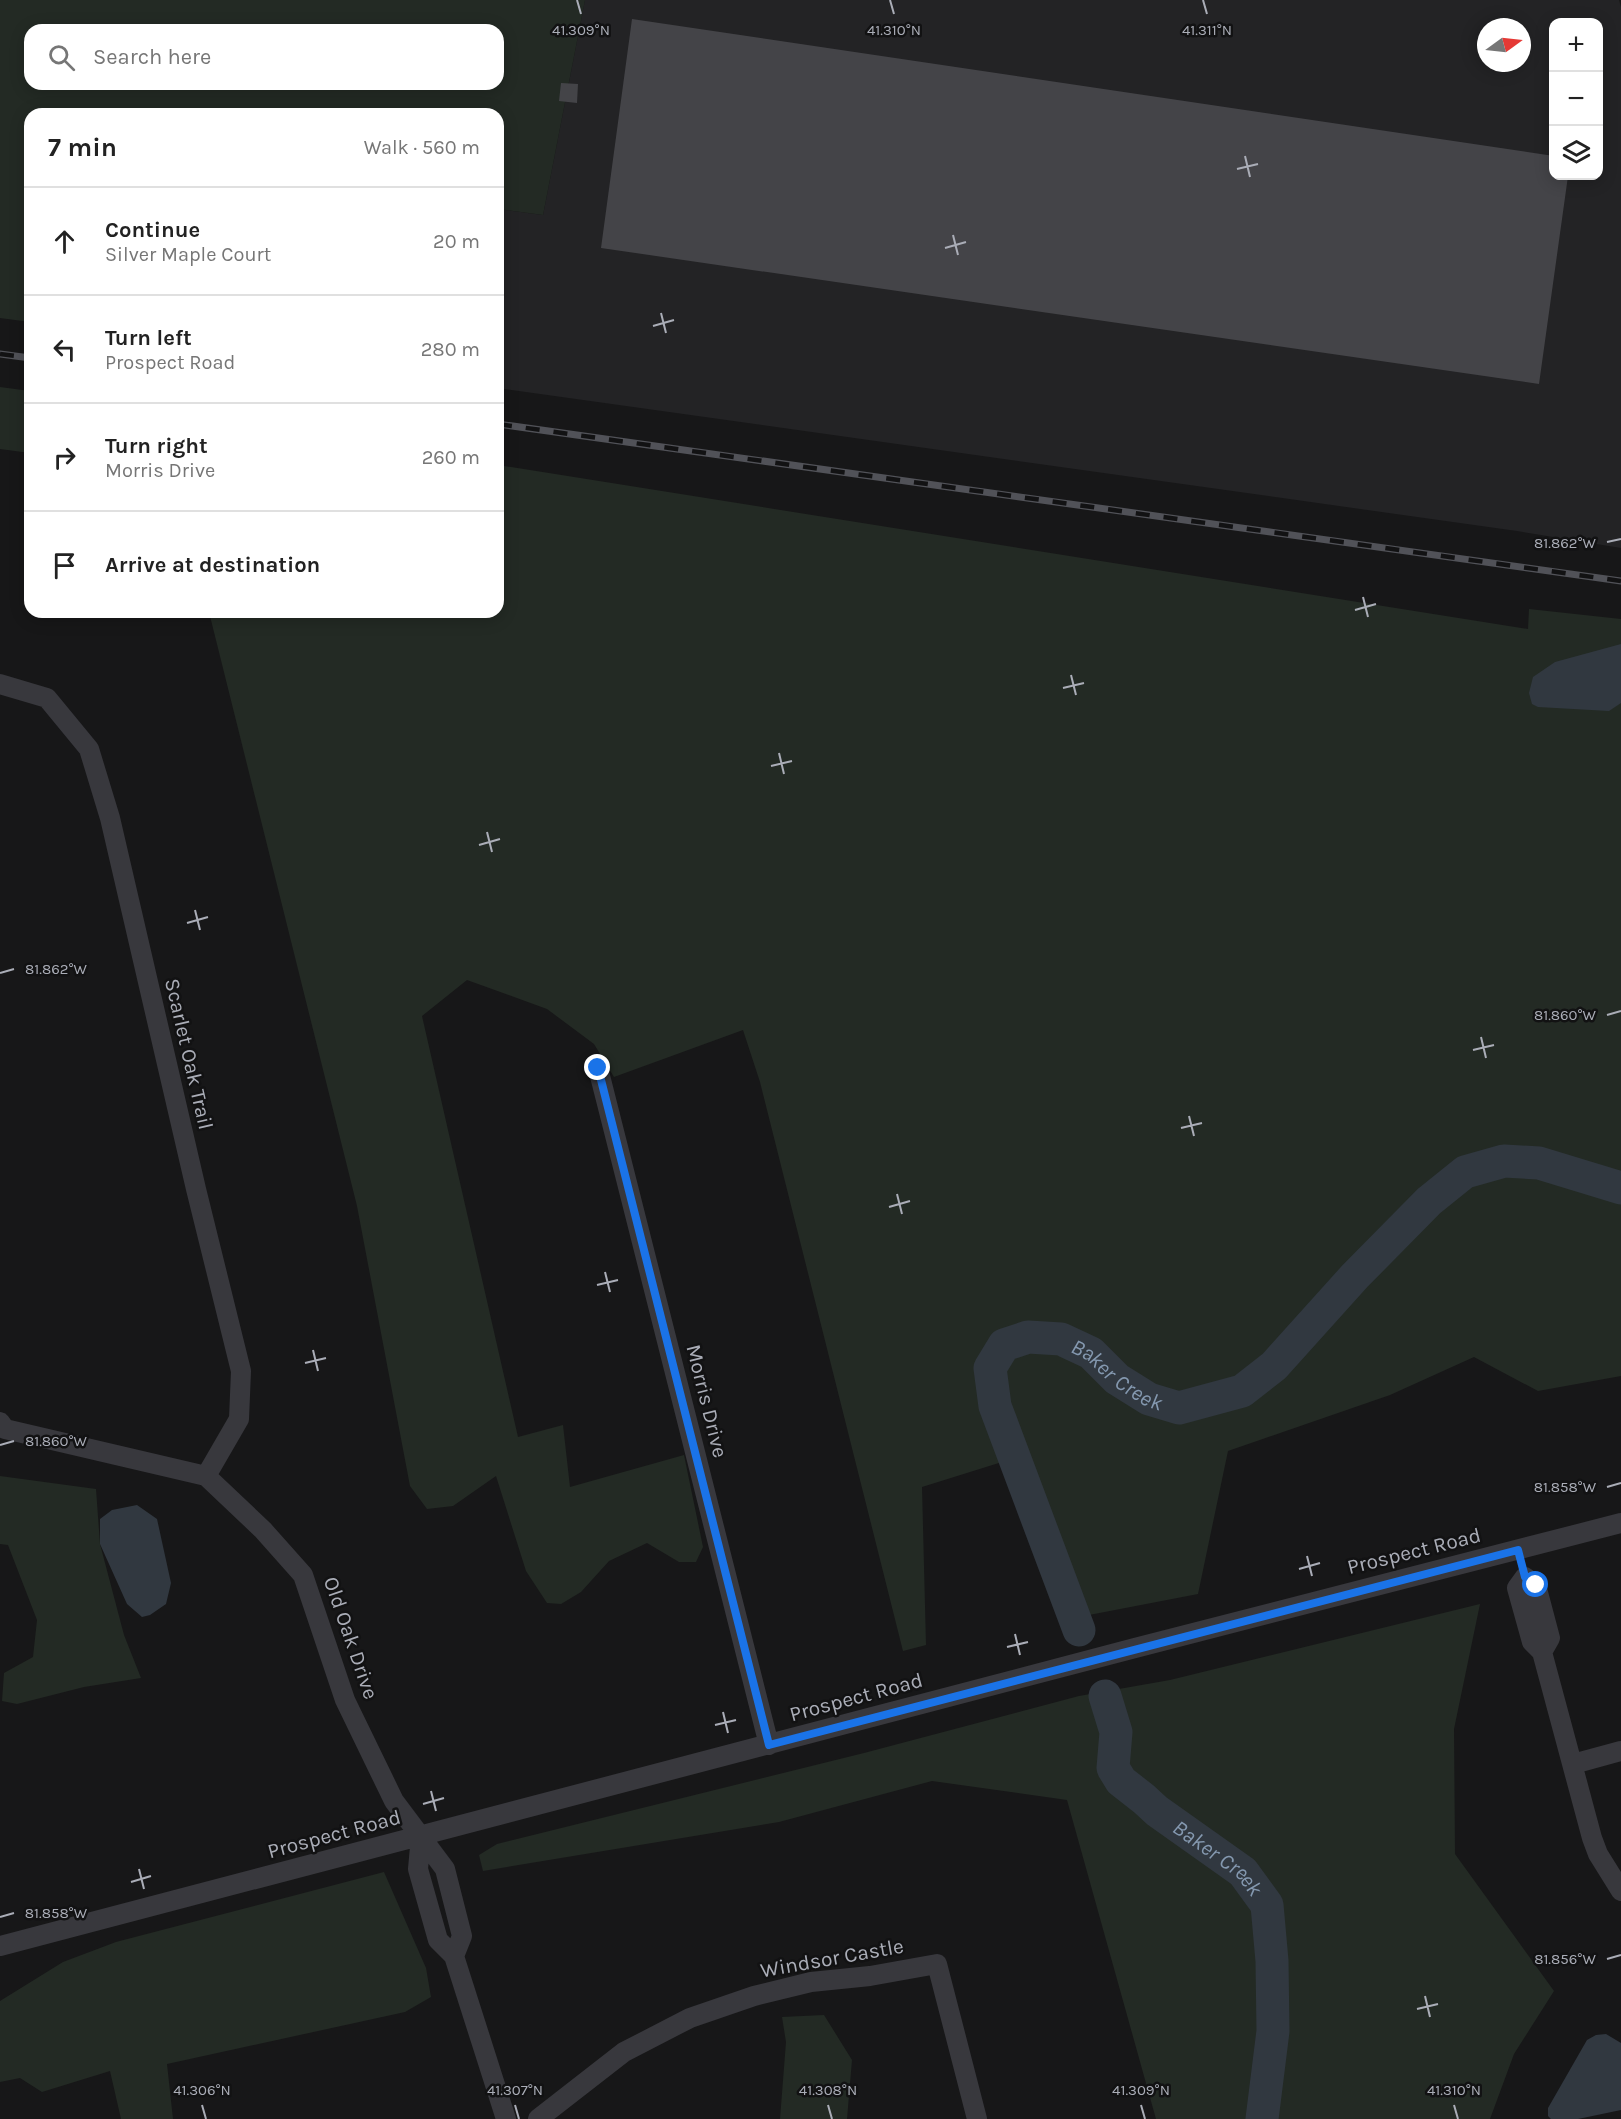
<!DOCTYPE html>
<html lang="en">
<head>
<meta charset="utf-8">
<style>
	body { margin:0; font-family:Karla,sans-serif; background:#f2f2f2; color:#222 }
	.controls { position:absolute; right:18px; top:18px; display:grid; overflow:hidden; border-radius:12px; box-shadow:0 3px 15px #0003 }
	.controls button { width:54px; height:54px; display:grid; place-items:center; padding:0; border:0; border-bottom:2px solid #e0e0e0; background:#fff; color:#222; font:30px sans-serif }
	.compass { position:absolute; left:1477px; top:18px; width:54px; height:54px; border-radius:50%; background:#fff; box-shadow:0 3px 15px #0003; rotate:75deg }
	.stop { position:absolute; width:18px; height:18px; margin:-14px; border:4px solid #1a73e8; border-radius:50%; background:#fff }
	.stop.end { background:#1a73e8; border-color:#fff; box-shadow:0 2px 6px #0008 }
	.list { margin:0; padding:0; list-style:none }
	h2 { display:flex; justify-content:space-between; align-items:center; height:78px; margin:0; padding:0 24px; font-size:26px }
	h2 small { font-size:20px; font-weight:400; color:#767676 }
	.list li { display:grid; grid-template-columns:39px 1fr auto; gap:18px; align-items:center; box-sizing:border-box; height:108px; padding:0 24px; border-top:2px solid #e0e0e0 }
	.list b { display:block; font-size:22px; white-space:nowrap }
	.list p { margin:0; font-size:20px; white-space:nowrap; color:#767676 }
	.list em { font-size:20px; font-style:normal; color:#767676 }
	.icon { flex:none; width:33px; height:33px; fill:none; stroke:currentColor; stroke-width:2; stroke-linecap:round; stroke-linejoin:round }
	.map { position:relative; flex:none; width:1621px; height:2119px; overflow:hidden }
	.search { position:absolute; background:#fff; box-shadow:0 3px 15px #0003; left:24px; top:24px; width:480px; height:66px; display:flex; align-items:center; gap:15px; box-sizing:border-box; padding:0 21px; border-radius:18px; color:#767676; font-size:22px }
	.panel { position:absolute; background:#fff; box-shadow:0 3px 15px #0003; left:24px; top:108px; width:480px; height:510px; border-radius:18px }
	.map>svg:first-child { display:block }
</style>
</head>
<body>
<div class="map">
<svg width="1621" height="2119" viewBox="0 0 1621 2119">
	<rect width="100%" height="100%" fill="#171718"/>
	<path fill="#232325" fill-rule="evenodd" d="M585 0H1619L1621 7V548L1517 531 498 388V209L543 215ZM1554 22H1598V176H1554ZM1486 27H1522V63H1486Z"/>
	<path fill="#232a24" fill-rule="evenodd" d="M0 0H585L543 215 498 209V114H30V322L0 318ZM30 30H498V84H30Z
		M0 387 30 391V453L0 449Z
		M498 465 1528 629 1529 609 1621 619V1376L1538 1391 1474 1357 1390 1395 1228 1451 1198 1594 1089 1615 1024 1455 922 1487 926 1645 903 1651 760 1082 743 1030 614 1077 594 1044 547 1009 467 980 422 1016 518 1437 563 1425 570 1487 684 1455 703 1547 696 1562H679L647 1543 609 1561 581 1592 561 1604 547 1603 526 1571 496 1476 453 1506 427 1509 410 1486 357 1206 209 612H498Z
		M0 1476 96 1489 100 1544 124 1635 141 1678 84 1687 17 1704 2 1701 4 1673 33 1657 37 1620 8 1545 0 1544Z
		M1480 1604 1454 1729 1455 1854 1554 1991 1514 2054 1490 2119H1156L1067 1800 932 1781 779 1822 483 1871 479 1855 497 1844 864 1753 1079 1696 1170 1680Z
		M384 1872 426 1968 431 1997 405 2012 167 2064 173 2119H121L110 2071 42 2092 20 2078 0 2082V2001L63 1962 116 1942Z
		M824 2015 852 2060 847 2119H780L786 2042 782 2017Z"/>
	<path fill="#313840" d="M1621 644V703L1609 711 1538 707 1532 704 1529 693 1533 677 1555 662Z
		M137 1505 157 1519 171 1583 166 1604 150 1615 142 1617 127 1604 100 1544V1519L112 1510Z
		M1606 2034 1621 2043V2110L1578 2119H1551L1548 2116V2108L1587 2040 1596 2035Z"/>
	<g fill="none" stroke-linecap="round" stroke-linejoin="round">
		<g stroke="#313840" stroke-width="33">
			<path id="s1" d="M1079 1630 995 1406 990 1368 1004 1345 1028 1337 1061 1339 1091 1353 1117 1379 1149 1399 1179 1408 1242 1391 1274 1366 1355 1276 1429 1201 1465 1172 1504 1161 1539 1163 1621 1188"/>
			<path id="s2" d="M1105 1696 1116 1732 1113 1768 1121 1781 1144 1799 1157 1811 1243 1872 1267 1905 1272 1961 1273 2031 1262 2119"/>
		</g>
	</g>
	<path fill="#444448" d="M632 19 1554 156V176H1568L1539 384 601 248Z
		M561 83 578 84 577 103 559 101Z"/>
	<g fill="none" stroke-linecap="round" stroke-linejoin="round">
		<path stroke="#38383d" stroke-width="20" d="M0 684 47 698 89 749 110 818 196 1189 241 1371 239 1419 206 1476
			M598 1068 769 1745
			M0 1422 5 1429 206 1476 263 1530 303 1575 345 1700 394 1801 445 1869 462 1936 454 1956
			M1525 1577 1536 1585 1550 1638 1542 1652 1532 1642 1517 1588Z
			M1542 1652 1592 1838 1598 1854 1621 1891
			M1573 1764 1621 1751
			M421 1836 418 1869 438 1940 454 1956 506 2119
			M0 1946 1135 1648 1621 1523
			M538 2119 624 2052 690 2018 754 1996 811 1982 870 1976 937 1964 977 2119"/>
		<defs>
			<path id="rail" d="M0 354 30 358
				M498 424 1621 581"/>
		</defs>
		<use href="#rail" stroke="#515258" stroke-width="7"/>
		<use href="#rail" stroke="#121213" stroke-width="4.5" stroke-dasharray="14" stroke-linecap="butt"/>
	</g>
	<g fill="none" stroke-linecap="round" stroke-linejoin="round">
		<path stroke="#1a73e8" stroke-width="8" d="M598 1068 769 1745 1518 1550 1525 1577 1536 1585"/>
	</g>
	<path fill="none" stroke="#aaadb7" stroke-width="2" d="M577 0 581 14M890 0 894 14M1203 0 1207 14M1245 156 1250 177M1237 169 1258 164M953 235 958 255M945 248 966 242M661 313 666 333M653 326 674 320M1607 542 1621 539M1363 597 1368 617M1355 610 1376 604M1071 675 1076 695M1063 688 1084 683M779 753 784 774M771 766 792 761M487 832 492 852M479 845 500 839M195 910 200 930M187 923 208 917M0 973 14 969M1607 1015 1621 1011M1481 1037 1486 1058M1473 1050 1494 1045M1189 1116 1194 1136M1181 1128 1202 1123M897 1194 902 1214M889 1207 910 1201M605 1272 610 1292M597 1285 618 1280M313 1350 318 1371M305 1363 326 1358M0 1445 14 1441M1607 1487 1621 1483M1307 1556 1312 1576M1299 1569 1320 1563M1015 1634 1020 1655M1007 1647 1028 1642M723 1712 728 1733M715 1725 736 1720M431 1791 436 1811M423 1804 444 1798M139 1869 144 1889M131 1882 151 1876M0 1917 14 1913M1607 1959 1621 1955M1425 1996 1430 2017M1417 2009 1438 2004M202 2105 206 2119M515 2105 519 2119M828 2105 832 2119M1141 2105 1145 2119M1454 2105 1458 2119"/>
	<g text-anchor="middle" stroke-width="5" stroke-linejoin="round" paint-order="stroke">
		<g font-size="21" fill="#aaadb7" stroke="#121213">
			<text transform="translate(189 1054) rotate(77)" y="7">Scarlet Oak Trail</text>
			<text transform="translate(707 1401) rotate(76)" y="7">Morris Drive</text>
			<text transform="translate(1414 1551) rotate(-14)" y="7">Prospect Road</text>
			<text transform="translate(351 1638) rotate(71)" y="7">Old Oak Drive</text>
			<text transform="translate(856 1697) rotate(-15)" y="7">Prospect Road</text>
			<text transform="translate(334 1834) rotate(-15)" y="7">Prospect Road</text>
			<text transform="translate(832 1958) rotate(-10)" y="7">Windsor Castle</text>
		</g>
		<g font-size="22" font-style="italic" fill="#8498af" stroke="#121213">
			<text dy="8" stroke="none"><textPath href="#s1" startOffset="430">Baker Creek</textPath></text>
			<text dy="8" stroke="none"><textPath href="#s2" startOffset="213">Baker Creek</textPath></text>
		</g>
	</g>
	<g font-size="15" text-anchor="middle" fill="#aaadb7" stroke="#121213" stroke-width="5" stroke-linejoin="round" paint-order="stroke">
		<text x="581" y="35">41.309°N</text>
		<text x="894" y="35">41.310°N</text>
		<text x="1207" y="35">41.311°N</text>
		<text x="1565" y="548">81.862°W</text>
		<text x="56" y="974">81.862°W</text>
		<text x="1565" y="1020">81.860°W</text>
		<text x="56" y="1446">81.860°W</text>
		<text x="1565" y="1492">81.858°W</text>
		<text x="56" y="1918">81.858°W</text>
		<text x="1565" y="1964">81.856°W</text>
		<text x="202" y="2095">41.306°N</text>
		<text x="515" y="2095">41.307°N</text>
		<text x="828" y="2095">41.308°N</text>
		<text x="1141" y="2095">41.309°N</text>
		<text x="1454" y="2095">41.310°N</text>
	</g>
</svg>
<div class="controls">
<button>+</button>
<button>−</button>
<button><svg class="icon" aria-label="layers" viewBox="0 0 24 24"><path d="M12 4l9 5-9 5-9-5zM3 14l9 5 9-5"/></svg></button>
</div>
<svg class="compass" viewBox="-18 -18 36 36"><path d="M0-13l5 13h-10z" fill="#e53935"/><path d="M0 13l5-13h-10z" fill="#767676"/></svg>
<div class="stop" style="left:1536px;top:1585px"></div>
<div class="stop end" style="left:598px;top:1068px"></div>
<div class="search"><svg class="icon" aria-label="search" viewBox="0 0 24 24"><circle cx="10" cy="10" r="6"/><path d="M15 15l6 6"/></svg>Search here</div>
<section class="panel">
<h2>7 min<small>Walk · 560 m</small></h2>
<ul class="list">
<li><svg class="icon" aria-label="ahead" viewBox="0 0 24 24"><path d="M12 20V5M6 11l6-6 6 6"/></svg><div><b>Continue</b><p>Silver Maple Court</p></div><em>20 m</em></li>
<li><svg class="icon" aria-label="left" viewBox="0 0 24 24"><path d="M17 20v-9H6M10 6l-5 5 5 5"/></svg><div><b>Turn left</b><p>Prospect Road</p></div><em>280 m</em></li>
<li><svg class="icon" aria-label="right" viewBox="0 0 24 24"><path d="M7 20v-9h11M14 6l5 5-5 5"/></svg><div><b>Turn right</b><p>Morris Drive</p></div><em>260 m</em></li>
<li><svg class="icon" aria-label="arrive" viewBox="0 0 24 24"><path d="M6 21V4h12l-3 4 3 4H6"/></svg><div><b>Arrive at destination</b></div></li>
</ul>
</section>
</div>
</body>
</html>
